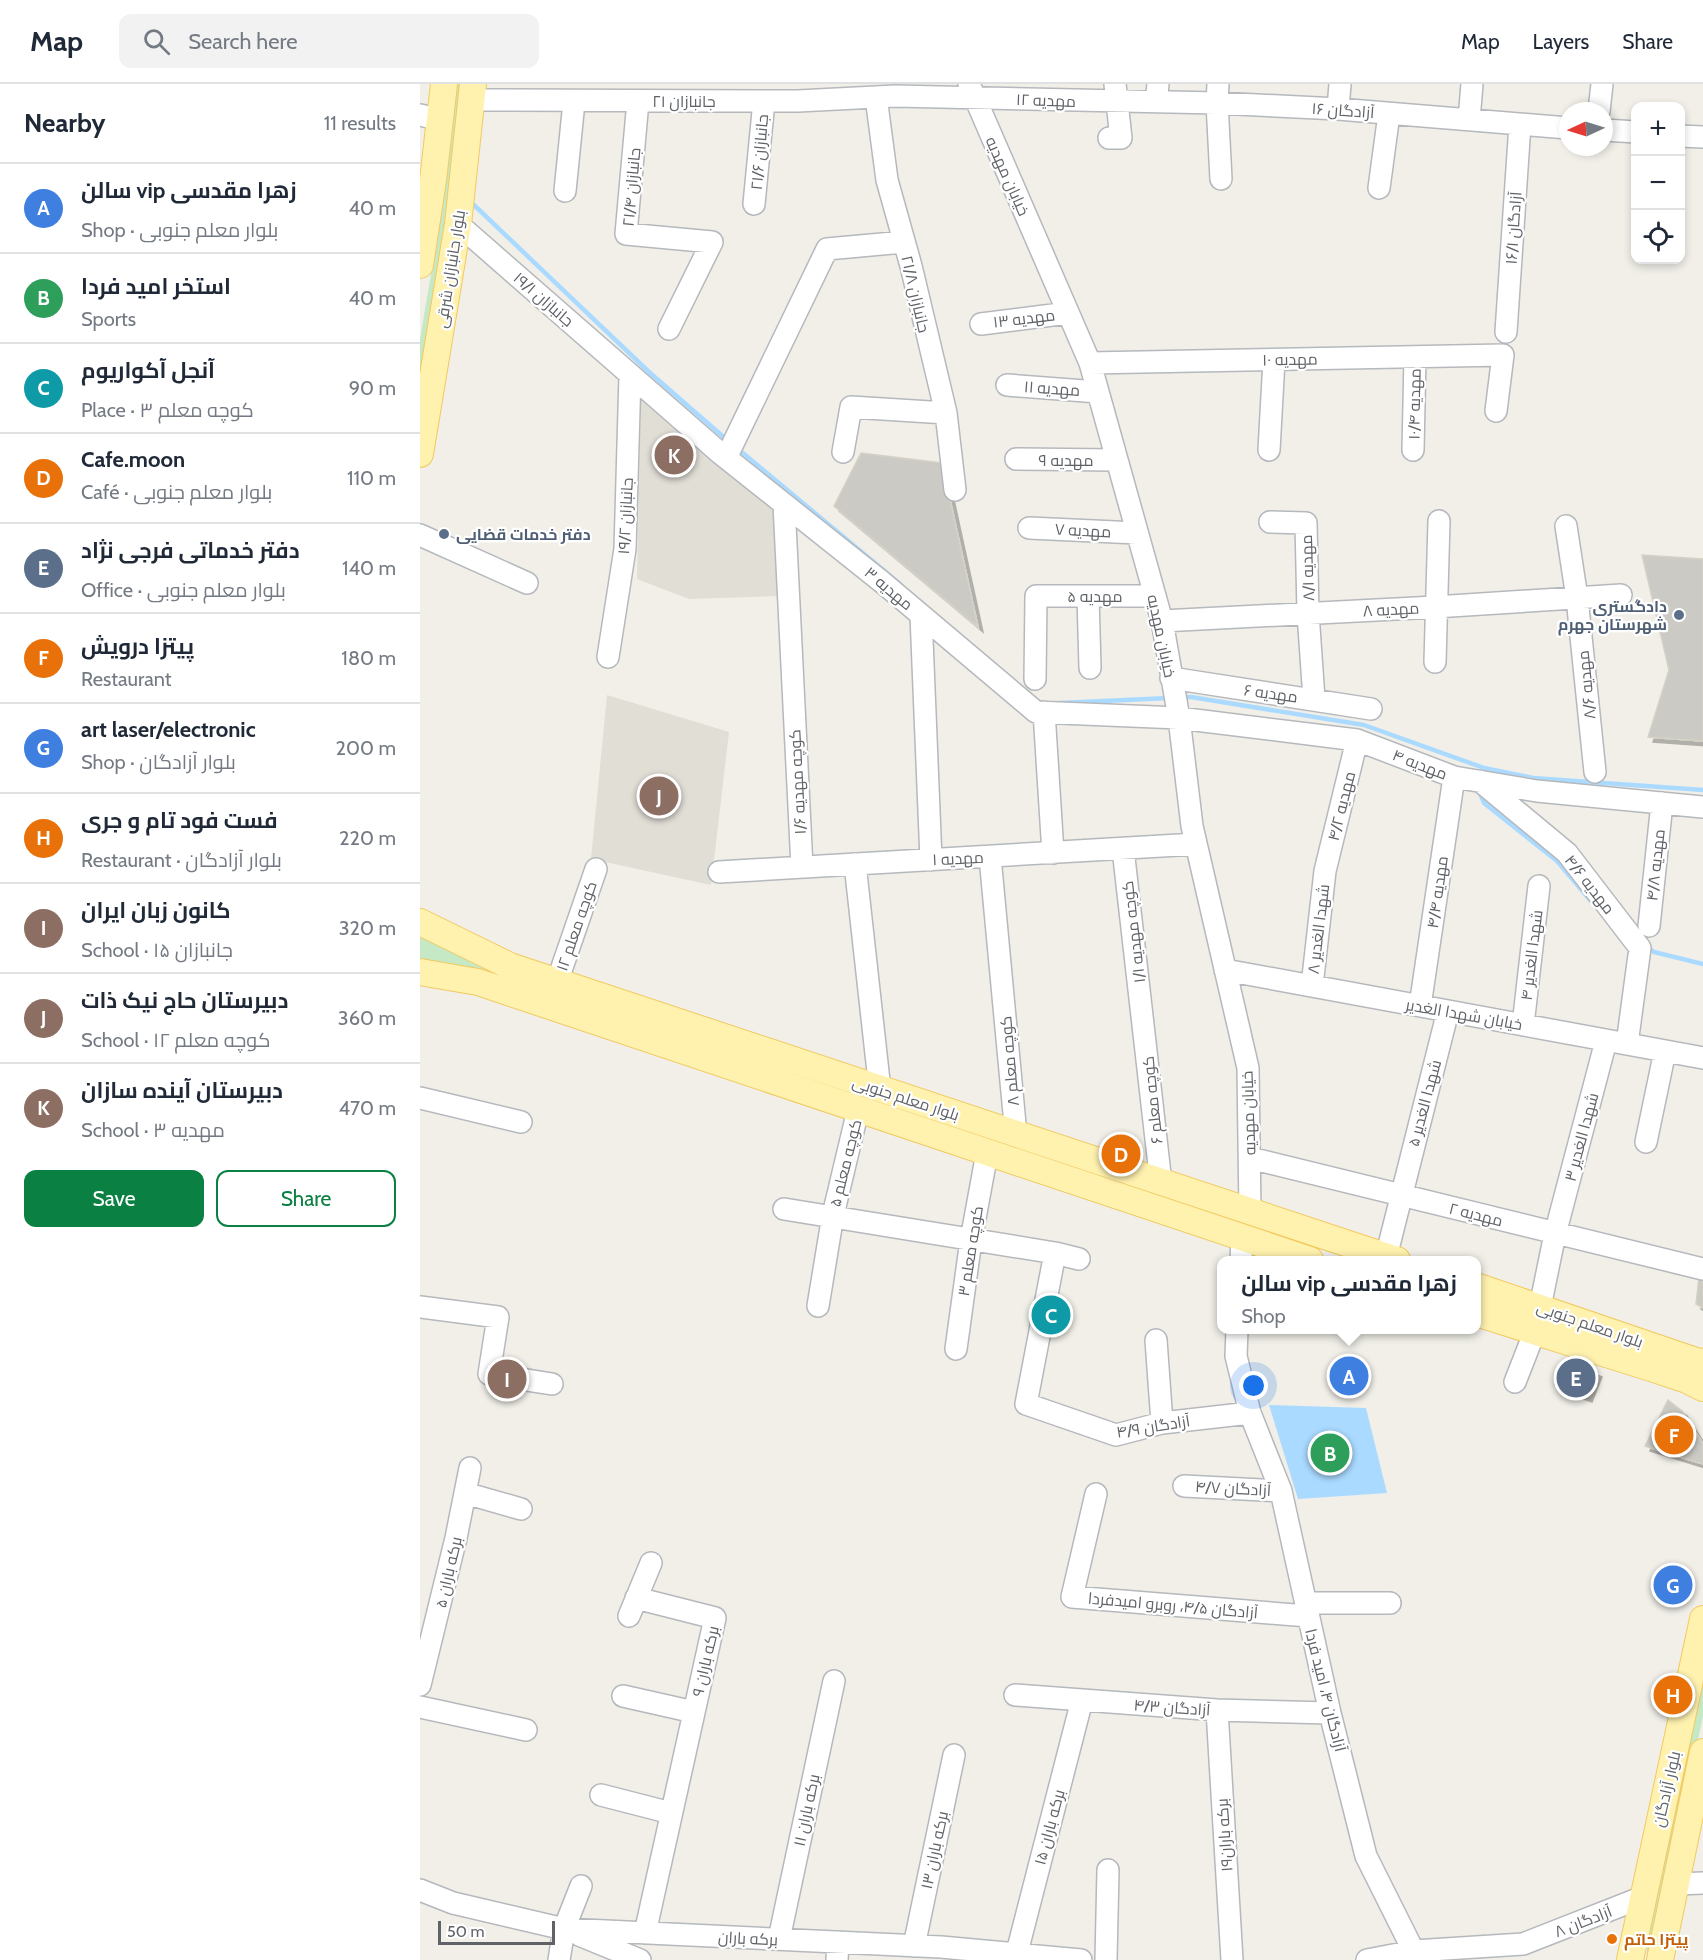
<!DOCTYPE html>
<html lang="en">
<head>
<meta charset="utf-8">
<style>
	body { margin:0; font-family:Cabin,Cairo,sans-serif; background:#f2f2f3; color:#1f2937 }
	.controls { position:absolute; right:18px; top:18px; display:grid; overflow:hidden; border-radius:12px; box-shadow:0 3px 9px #0003 }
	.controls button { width:54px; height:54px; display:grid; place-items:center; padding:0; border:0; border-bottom:2px solid #e0e1e3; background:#fff; color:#1f2937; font:30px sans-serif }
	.compass { position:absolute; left:1139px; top:18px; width:54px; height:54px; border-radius:50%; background:#fff; box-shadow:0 3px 9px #0003; rotate:266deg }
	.scale { position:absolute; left:18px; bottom:15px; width:117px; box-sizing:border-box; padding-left:6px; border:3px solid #5f6368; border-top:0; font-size:16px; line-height:21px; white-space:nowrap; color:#5f6368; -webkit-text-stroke:4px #fff; paint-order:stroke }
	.you { position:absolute; left:834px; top:1302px; width:21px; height:21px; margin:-15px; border:4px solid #fff; border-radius:50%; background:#1a73e8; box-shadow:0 0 0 9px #1a73e833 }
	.badge { display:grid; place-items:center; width:39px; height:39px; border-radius:50%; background:#0b8043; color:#fff; font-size:20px; font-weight:700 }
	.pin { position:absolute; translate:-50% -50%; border:3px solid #fff; box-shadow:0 2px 6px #0006 }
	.popup { position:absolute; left:797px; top:1172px; width:264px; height:78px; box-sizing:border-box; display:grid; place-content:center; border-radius:12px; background:#fff; filter:drop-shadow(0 2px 4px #0005); font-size:20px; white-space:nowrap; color:#747a83 }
	.popup b { font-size:22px; color:#1f2937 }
	.popup::after { content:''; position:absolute; left:50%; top:100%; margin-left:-12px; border:12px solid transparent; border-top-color:#fff }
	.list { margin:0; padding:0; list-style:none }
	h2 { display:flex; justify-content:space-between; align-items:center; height:78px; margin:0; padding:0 24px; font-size:26px }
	h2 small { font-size:20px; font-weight:400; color:#747a83 }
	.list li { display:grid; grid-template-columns:39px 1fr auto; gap:18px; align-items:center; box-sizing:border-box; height:90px; padding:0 24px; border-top:2px solid #e0e1e3 }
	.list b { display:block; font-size:22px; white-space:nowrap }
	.list p { margin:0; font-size:20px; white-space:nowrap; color:#747a83 }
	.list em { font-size:20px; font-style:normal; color:#747a83 }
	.actions { display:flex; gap:12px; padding:18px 24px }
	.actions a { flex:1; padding:14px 0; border:2px solid #0b8043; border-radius:12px; text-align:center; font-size:21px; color:#0b8043 }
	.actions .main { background:#0b8043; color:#fff }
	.icon { flex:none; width:33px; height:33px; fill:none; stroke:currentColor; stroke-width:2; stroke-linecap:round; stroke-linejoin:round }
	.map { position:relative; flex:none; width:1283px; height:1876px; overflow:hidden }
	header { display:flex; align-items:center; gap:36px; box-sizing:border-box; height:84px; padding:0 30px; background:#fff; border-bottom:2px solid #e0e1e3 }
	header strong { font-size:28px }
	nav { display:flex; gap:33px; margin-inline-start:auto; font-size:21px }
	.search { width:420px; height:54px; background:#f2f2f3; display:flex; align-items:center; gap:15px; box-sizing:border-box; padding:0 21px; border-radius:12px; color:#747a83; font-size:22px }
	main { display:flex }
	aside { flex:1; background:#fff }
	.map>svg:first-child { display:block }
</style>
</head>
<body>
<header>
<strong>Map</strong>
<div class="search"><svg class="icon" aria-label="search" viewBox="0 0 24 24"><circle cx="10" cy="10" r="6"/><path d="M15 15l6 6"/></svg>Search here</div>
<nav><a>Map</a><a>Layers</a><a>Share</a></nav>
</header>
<main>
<aside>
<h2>Nearby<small>11 results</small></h2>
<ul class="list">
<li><span class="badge" style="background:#3f7fe0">A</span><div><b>سالن vip زهرا مقدسی</b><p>Shop · بلوار معلم جنوبی</p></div><em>40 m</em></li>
<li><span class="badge" style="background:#2e9e5b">B</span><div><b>استخر امید فردا</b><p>Sports</p></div><em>40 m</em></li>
<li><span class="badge" style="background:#0f9aa8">C</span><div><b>آنجل آکواریوم</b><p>Place · کوچه معلم ۳</p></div><em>90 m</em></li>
<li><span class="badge" style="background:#e8710a">D</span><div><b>Cafe.moon</b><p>Café · بلوار معلم جنوبی</p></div><em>110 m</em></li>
<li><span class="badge" style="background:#5c6f8a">E</span><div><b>دفتر خدماتی فرجی نژاد</b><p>Office · بلوار معلم جنوبی</p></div><em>140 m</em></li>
<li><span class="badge" style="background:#e8710a">F</span><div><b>پیتزا درویش</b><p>Restaurant</p></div><em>180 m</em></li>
<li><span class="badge" style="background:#3f7fe0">G</span><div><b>art laser/electronic</b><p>Shop · بلوار آزادگان</p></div><em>200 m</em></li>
<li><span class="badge" style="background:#e8710a">H</span><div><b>فست فود تام و جرى</b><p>Restaurant · بلوار آزادگان</p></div><em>220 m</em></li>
<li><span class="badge" style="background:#8d6e63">I</span><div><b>کانون زبان ایران</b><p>School · جانبازان ۱۵</p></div><em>320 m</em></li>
<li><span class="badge" style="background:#8d6e63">J</span><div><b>دبیرستان حاج نیک ذات</b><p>School · کوچه معلم ۱۲</p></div><em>360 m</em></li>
<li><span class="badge" style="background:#8d6e63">K</span><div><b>دبیرستان آینده سازان</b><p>School · مهدیه ۳</p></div><em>470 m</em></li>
</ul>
<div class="actions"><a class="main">Save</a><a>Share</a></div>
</aside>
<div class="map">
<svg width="1283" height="1876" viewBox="0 0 1283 1876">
	<defs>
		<filter id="shadow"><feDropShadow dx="5" dy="5" stdDeviation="0" flood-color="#0004"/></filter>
	</defs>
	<rect width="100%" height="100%" fill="#f1efe8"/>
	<path fill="#e1ded6" d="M221 316 354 425 359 512 269 515 217 495Z
		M187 611 309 648 291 801 171 775Z"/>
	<path fill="#c5e8c5" d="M32 0H41L29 133 0 309V255L15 167Z
		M0 852 68 887 0 877Z
		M1283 1566V1632L1231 1876H1227V1843Z"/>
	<path fill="#aadaff" d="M849 1321 946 1324 967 1409 878 1415Z"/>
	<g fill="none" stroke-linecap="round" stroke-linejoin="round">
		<path stroke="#aadaff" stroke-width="4.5" d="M54 121 229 288 307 356
			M318 365 480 500
			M760 613H771L944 641 1064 684 1113 694 1283 706
			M640 619 749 614
			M1059 707 1064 719 1137 777 1171 817
			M1226 862 1234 868 1283 880"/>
	</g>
	<path fill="#cccac5" stroke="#d6d1c6" stroke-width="1.5" filter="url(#shadow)" d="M441 369 522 379 558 543 414 422Z
		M1222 471 1283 475V657L1228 653 1249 586Z
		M1279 1193H1283V1224L1276 1220Z
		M1145 1276 1177 1288 1167 1313 1135 1301Z
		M1248 1316 1262 1327 1283 1360V1380L1225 1362Z"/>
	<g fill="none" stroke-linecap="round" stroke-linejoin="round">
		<defs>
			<path id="minor" d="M549 0 670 279 742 537 759 634 772 742 828 984 830 1129
				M798 0 797 19 801 95
				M456 13 467 96 491 182 526 329 535 406
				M52 16 378 17 475 12 797 19 918 25 1148 44
				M218 17 206 150 292 158 249 245
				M736 18 738 0
				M918 25 920 0
				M1179 27 1182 0
				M0 31 20 36
				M1049 36 1052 0
				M1184 46 1216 48
				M1260 52 1283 53
				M689 54H701L695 0
				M959 104 969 30
				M145 107 154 18
				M334 120 344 17
				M38 140 300 369 462 498 616 628 759 634 937 656 1034 693 1117 707 1283 723
				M561 240 648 229
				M1086 248 1100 40
				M670 279 1083 271 1076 327
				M587 301 678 308
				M849 366 854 276
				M993 366 995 273
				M423 368 431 323 526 329
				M306 374 407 165 484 158
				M596 375 696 376
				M364 420 382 783
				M850 438 886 439 888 529 894 615
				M1146 442 1157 514 1175 688
				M609 444 717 449
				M0 451 107 499
				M668 512 670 584
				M501 531 511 776
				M742 537 1015 523 1201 511
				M188 573 205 465 210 291
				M1015 578 1019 437
				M751 594 951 625
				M615 595 616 512H735
				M624 628 633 769
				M1060 697 1147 769 1220 864 1207 960
				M703 765 741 1099
				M570 773 596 1051
				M435 780 460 1006
				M299 788 776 760
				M1229 842 1242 719
				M805 886 1283 974
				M137 898 176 785
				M892 902 905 787 937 656
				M1000 922 1034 693
				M1103 941 1119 802
				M0 1014 101 1038
				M1226 1058 1245 967
				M830 1074 1283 1185
				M364 1125 635 1169 606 1320 696 1351 742 1339 830 1329
				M635 1169 659 1175
				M966 1173 1028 927
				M821 1176 822 1155
				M398 1222 413 1131 438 1026
				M0 1223 78 1233 69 1290 132 1300
				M1120 1223 1135 1150 1186 957
				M817 1246 816 1272 830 1329 861 1407 910 1629 946 1772 998 1876
				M736 1256 742 1339
				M536 1265 551 1156 567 1069
				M1095 1298 1115 1247
				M764 1402 861 1407
				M45 1409 101 1425
				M676 1410 652 1513 888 1532
				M216 1514 295 1534 225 1849
				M886 1519H970
				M209 1532 231 1479
				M0 1601 36 1454 50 1384
				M595 1611 797 1626 910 1629
				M203 1612 274 1628
				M0 1623 106 1646
				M797 1626 812 1876
				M181 1711 251 1729
				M1257 1800 1283 1799
				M0 1806 33 1819 144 1845 521 1863 661 1876
				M159 1851 220 1876
				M359 1855 414 1597
				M494 1862 534 1671
				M139 1876 144 1845 161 1802
				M417 1876 418 1858
				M595 1876 662 1616
				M686 1876 688 1786
				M947 1876 994 1867 1103 1860 1223 1813"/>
			<path id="major" d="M0 181 13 96 24 0
				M0 370 38 140 53 0
				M0 838 90 882 977 1176
				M0 888 58 898 890 1176
				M1056 1202 1276 1277 1283 1278
				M1056 1229 1231 1284 1267 1296 1283 1304
				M1210 1876 1283 1535
				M1240 1876 1283 1668"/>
		</defs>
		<use href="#minor" stroke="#b5b8bc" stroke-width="24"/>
		<use href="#major" stroke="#f2c960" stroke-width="28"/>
		<use href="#minor" stroke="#fff" stroke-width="21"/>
		<use href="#major" stroke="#fff2af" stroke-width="26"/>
	</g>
	<g fill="#5c6f8a" stroke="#fff" stroke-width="2">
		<circle cx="24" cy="450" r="6"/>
		<circle cx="1259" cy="531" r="6"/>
	</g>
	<circle fill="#e8710a" stroke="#fff" stroke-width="2" cx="1192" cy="1855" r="6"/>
	<g text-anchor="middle" stroke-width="4.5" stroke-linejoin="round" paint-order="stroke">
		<g font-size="16" fill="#5f6368" stroke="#fff">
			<text transform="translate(626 16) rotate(2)" y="6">مهدیه ۱۲</text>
			<text x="264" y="23">جانبازان ۲۱</text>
			<text transform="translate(923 26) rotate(4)" y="6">آزادگان ۱۶</text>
			<text transform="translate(339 68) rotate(-85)" y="6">جانبازان ۲۱/۶</text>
			<text transform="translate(588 92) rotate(66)" y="6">خیابان مهدیه</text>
			<text transform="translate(211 103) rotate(-85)" y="6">جانبازان ۲۱/۴</text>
			<text transform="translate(1093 144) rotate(-86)" y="6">آزادگان ۱۶/۱</text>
			<text transform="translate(30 185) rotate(-81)" y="6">بلوار جانبازان شرقی</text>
			<text transform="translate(496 210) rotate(77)" y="6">جانبازان ۲۱/۸</text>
			<text transform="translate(124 215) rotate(41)" y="6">جانبازان ۱۹/۱</text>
			<text transform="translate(604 234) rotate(-7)" y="6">مهدیه ۱۳</text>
			<text transform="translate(870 275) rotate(-1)" y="6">مهدیه ۱۰</text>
			<text transform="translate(632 304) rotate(4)" y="6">مهدیه ۱۱</text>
			<text transform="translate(994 320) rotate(-89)" y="6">مهدیه ۱۰/۴</text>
			<text x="646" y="382">مهدیه ۹</text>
			<text transform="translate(205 432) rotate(-87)" y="6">جانبازان ۱۹/۲</text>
			<text transform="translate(663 446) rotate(3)" y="6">مهدیه ۷</text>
			<text transform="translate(887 484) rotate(-92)" y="6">مهدیه ۸/۱</text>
			<text transform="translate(469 504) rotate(40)" y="6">مهدیه ۳</text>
			<text x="675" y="518">مهدیه ۵</text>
			<text transform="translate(971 525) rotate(-3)" y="6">مهدیه ۸</text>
			<text transform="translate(742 552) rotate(78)" y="6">خیابان مهدیه</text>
			<text transform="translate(1166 601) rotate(-96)" y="6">مهدیه ۸/۶</text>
			<text transform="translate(851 609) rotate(8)" y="6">مهدیه ۶</text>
			<text transform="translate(1000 680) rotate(21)" y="6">مهدیه ۴</text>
			<text transform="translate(377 698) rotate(-93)" y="6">کوچه مهدیه ۱/۶</text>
			<text transform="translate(921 722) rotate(-76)" y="6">مهدیه ۴/۲</text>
			<text transform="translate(538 774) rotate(-3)" y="6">مهدیه ۱</text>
			<text transform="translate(1235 781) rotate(-84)" y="6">مهدیه ۴/۸</text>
			<text transform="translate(1170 800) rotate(52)" y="6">مهدیه ۴/۶</text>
			<text transform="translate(1017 808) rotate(-82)" y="6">مهدیه ۴/۴</text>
			<text transform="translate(156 842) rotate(-71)" y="6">کوچه معلم ۱۲</text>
			<text transform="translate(898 845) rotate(-83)" y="6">شهدا الغدیر ۸</text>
			<text transform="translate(713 848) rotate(-97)" y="6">کوچه مهدیه ۱/۱</text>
			<text transform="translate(1111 871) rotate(-83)" y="6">شهدا الغدیر ۴</text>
			<text transform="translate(1044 930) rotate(10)" y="6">خیابان شهدا الغدیر</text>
			<text transform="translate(589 977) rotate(-95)" y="6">کوچه معلم ۸</text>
			<text transform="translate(486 1014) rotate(18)" y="6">بلوار معلم جنوبی</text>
			<text transform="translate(732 1016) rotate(-96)" y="6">کوچه معلم ۶</text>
			<text transform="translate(1004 1019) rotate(-75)" y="6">شهدا الغدیر ۵</text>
			<text transform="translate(828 1029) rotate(-92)" y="6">خیابان مهدیه</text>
			<text transform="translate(1161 1053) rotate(-75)" y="6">شهدا الغدیر ۳</text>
			<text transform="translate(425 1079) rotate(-76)" y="6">کوچه معلم ۵</text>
			<text transform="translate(1056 1130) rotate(14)" y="6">مهدیه ۲</text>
			<text transform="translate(550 1167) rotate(-81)" y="6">کوچه معلم ۳</text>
			<text transform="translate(1170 1240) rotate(19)" y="6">بلوار معلم جنوبی</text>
			<text transform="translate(733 1342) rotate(-9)" y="6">آزادگان ۴/۹</text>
			<text transform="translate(813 1404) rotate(3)" y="6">آزادگان ۴/۷</text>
			<text transform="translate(28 1488) rotate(-77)" y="6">برکه باران ۵</text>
			<text transform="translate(753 1521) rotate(5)" y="6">آزادگان ۴/۵، روبرو امیدفردا</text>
			<text transform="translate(285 1577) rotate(-77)" y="6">برکه باران ۹</text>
			<text transform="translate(906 1606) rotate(76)" y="6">آزادگان ۴، امید فردا</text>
			<text transform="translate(752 1623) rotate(4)" y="6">آزادگان ۴/۳</text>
			<text transform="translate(1246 1705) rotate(-77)" y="6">بلوار آزادگان</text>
			<text transform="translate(386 1726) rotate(-78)" y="6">برکه باران ۱۱</text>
			<text transform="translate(629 1743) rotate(-75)" y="6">برکه باران ۱۵</text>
			<text transform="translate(804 1751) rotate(-94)" y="6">برکه باران۱۹</text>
			<text transform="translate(514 1766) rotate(-78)" y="6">برکه باران ۱۳</text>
			<text transform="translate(1163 1837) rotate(-21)" y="6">آزادگان ۸</text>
			<text transform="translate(328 1854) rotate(3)" y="6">برکه باران</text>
		</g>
		<g font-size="16" font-weight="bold" fill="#4e5e75" stroke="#fff" text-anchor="start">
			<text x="36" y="456">دفتر خدمات قضایی</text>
			<text x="1247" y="528" text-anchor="end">دادگستری<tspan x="1247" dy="18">شهرستان جهرم</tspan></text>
		</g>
		<g font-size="16" font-weight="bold" fill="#c56008" stroke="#fff" text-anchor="start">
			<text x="1204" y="1861">پیتزا حاتم</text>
		</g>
	</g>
</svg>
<div class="controls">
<button>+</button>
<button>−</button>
<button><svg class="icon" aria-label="locate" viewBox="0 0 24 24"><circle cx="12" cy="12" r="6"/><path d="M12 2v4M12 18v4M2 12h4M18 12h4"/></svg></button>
</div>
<svg class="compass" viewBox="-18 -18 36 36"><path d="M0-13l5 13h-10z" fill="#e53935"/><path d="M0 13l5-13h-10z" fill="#747a83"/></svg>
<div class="scale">50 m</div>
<div class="you"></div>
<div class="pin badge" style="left:929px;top:1292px;background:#3f7fe0">A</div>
<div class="popup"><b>سالن vip زهرا مقدسی</b>Shop</div>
<div class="pin badge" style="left:910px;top:1369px;background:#2e9e5b">B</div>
<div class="pin badge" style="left:631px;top:1231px;background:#0f9aa8">C</div>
<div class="pin badge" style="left:701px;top:1070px;background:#e8710a">D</div>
<div class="pin badge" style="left:1156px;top:1294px;background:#5c6f8a">E</div>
<div class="pin badge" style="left:1254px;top:1351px;background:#e8710a">F</div>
<div class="pin badge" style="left:1253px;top:1501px;background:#3f7fe0">G</div>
<div class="pin badge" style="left:1253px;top:1611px;background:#e8710a">H</div>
<div class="pin badge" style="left:87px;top:1295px;background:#8d6e63">I</div>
<div class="pin badge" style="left:239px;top:712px;background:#8d6e63">J</div>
<div class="pin badge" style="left:254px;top:371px;background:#8d6e63">K</div>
</div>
</main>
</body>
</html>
